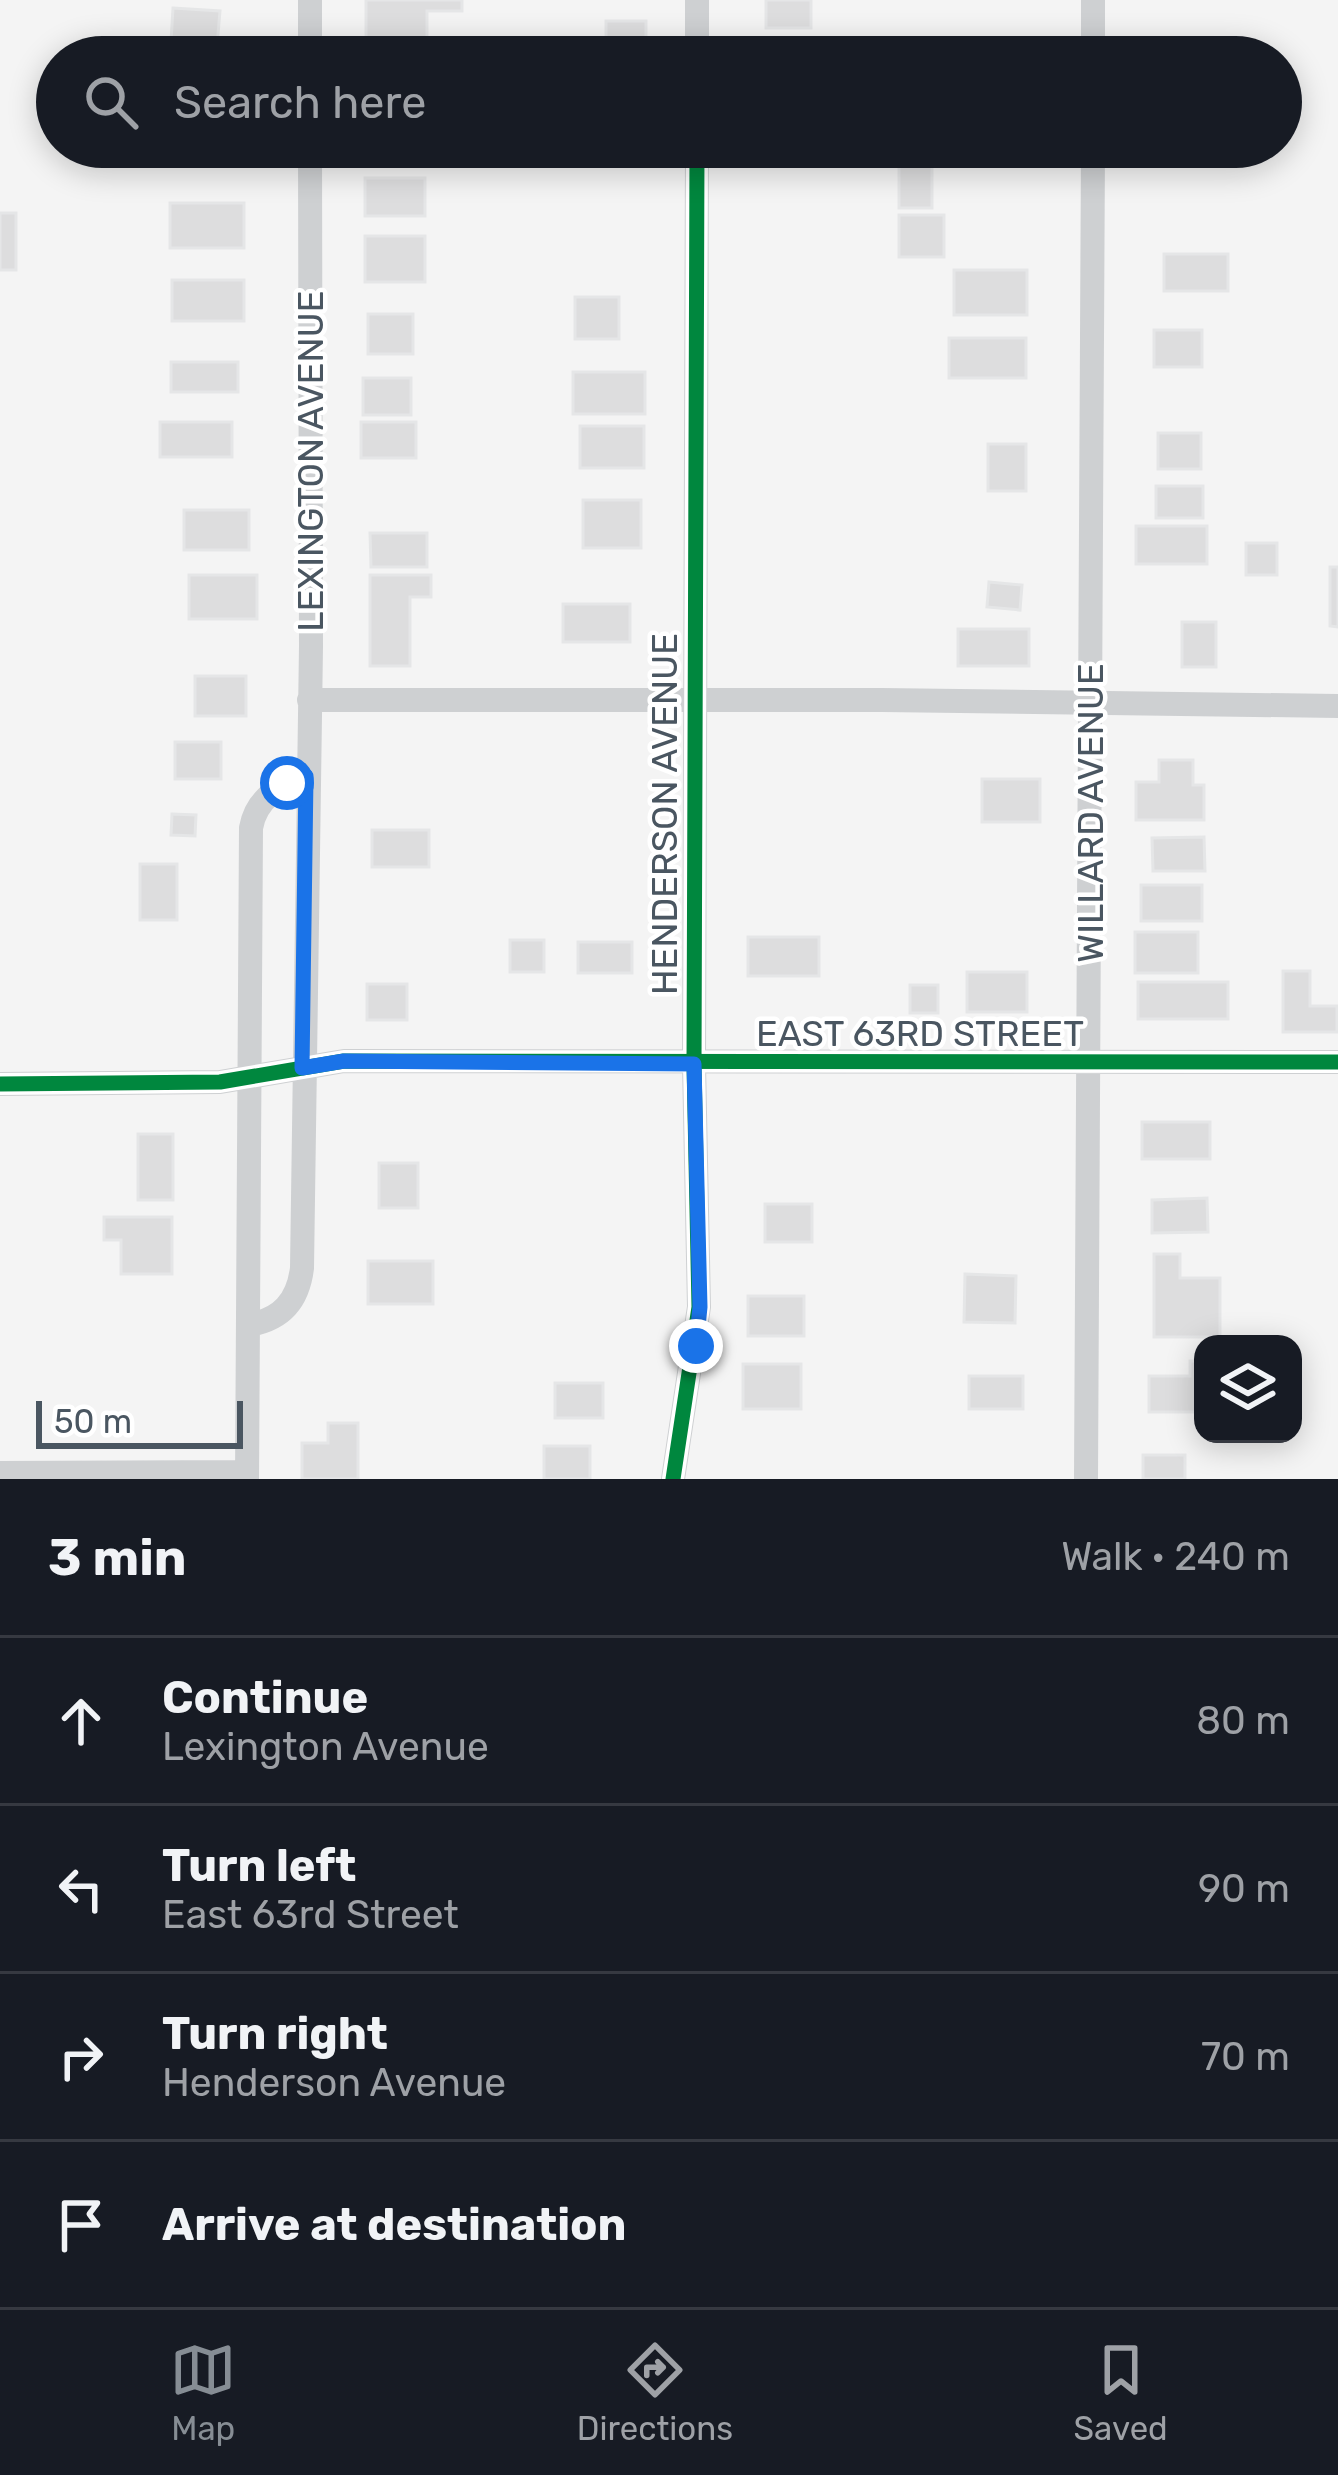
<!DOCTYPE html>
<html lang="en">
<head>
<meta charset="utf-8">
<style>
	body { margin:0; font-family:Rubik,sans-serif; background:#20242c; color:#f1f3f6 }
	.controls { position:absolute; right:36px; bottom:36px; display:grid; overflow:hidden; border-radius:24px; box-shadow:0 6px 30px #0003 }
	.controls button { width:108px; height:108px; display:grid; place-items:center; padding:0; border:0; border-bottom:3px solid #363941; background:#171b24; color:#f1f3f6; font:60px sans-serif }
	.scale { position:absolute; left:36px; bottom:30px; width:207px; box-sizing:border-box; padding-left:12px; border:6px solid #4a5661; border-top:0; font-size:33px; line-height:42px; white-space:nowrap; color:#4a5661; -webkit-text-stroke:9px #fff; paint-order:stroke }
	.stop { position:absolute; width:36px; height:36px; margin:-27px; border:9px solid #1a73e8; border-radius:50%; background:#fff }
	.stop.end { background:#1a73e8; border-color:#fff; box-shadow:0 3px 12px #0008 }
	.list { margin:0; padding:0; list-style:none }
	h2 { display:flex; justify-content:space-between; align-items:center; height:156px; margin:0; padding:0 48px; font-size:51px }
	h2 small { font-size:39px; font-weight:400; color:#9ea1a6 }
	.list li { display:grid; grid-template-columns:78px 1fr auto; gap:36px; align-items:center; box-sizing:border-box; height:168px; padding:0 48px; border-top:3px solid #363941 }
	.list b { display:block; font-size:45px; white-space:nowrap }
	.list p { margin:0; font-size:39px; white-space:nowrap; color:#9ea1a6 }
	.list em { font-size:39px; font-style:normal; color:#9ea1a6 }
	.icon { flex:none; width:66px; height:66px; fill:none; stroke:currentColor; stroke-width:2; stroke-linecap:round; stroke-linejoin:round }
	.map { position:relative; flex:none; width:1338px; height:1479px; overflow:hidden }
	.search { position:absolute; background:#171b24; box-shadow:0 6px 30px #0003; left:36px; right:36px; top:36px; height:132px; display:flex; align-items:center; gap:30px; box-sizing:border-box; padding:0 42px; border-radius:66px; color:#9ea1a6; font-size:45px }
	.sheet { height:828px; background:#171b24 }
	nav { display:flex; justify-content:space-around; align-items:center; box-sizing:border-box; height:168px; border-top:3px solid #363941; background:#171b24; font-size:33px; color:#9ea1a6 }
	nav a { display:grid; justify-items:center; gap:6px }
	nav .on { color:#868d94 }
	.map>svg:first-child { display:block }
</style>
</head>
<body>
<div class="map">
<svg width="1338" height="1479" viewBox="0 0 1338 1479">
	<rect width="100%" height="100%" fill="#f4f4f4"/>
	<path fill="#ddddde" stroke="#e5e6e7" stroke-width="3" d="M366 0H462V11H427V57H403V39L366 38Z
		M766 0H811V28H766Z
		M173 8 220 11 217 46 171 42Z
		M606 21H646V57H606Z
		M949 51H1020V57H949Z
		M198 147H241V166H198Z
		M366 147H415V162H366Z
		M592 147H646V157H592Z
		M762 147H825V161H762Z
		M899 147H932V208H899Z
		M964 147H1038V166H964Z
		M1142 147H1222V164H1142Z
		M365 178H425V216H365Z
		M170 203H244V248H170Z
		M0 213H16V270H0Z
		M899 215H944V257H899Z
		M365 236H425V282H365Z
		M1164 254H1228V291H1164Z
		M954 270H1027V315H954Z
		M172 280H244V321H172Z
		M575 297H619V339H575Z
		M368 314H413V354H368Z
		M1154 330H1202V367H1154Z
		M949 338H1026V378H949Z
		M171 362H238V392H171Z
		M573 372H645V414H573Z
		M363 378H411V415H363Z
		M160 422H232V457H160Z
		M361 422H416V458H361Z
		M580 426H644V468H580Z
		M1158 433H1201V469H1158Z
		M988 444H1026V491H988Z
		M1156 486H1203V518H1156Z
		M583 500H641V548H583Z
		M184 510H249V550H184Z
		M1136 526H1207V564H1136Z
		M370 533H427V567H371Z
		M1246 543H1277V575H1246Z
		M1330 567H1338V627L1330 626Z
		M189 575H257V619H189Z
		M370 575H431V597H410V666H370Z
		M989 582 1022 585 1020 610 987 607Z
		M563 604H630V642H563Z
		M1182 622H1216V667H1182Z
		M958 629H1029V666H958Z
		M195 676H246V716H195Z
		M175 742H221V779H175Z
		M1159 760H1193V785H1204V820H1136V782H1159Z
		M982 779H1040V822H982Z
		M172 814 196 815 195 836 171 835Z
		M372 830H429V867H372Z
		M1204 837 1205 871H1153L1152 838Z
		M140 864H177V920H140Z
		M1141 885H1202V921H1141Z
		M1135 932H1198V973H1135Z
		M748 937H819V976H748Z
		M510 940H544V972H510Z
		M578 942H632V973H578Z
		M1283 971H1310V1006H1337V1032H1283Z
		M967 972H1027V1012H967Z
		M1138 982H1228V1019H1138Z
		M367 984H407V1020H367Z
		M910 985H938V1013H910Z
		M1142 1122H1210V1159H1142Z
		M138 1134H173V1200H138Z
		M379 1163H418V1208H379Z
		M1207 1198 1208 1232 1152 1233V1200Z
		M765 1204H812V1242H765Z
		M104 1217H172V1274H121V1240H104Z
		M1154 1254H1180V1278H1220V1337H1154Z
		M368 1261H433V1304H368Z
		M965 1274 1016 1276 1015 1323 964 1322Z
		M748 1296H804V1336H748Z
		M1190 1361H1203V1412H1149V1376H1190Z
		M743 1364H801V1409H743Z
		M969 1376H1023V1409H969Z
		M555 1383H603V1418H555Z
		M328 1423H358V1479H302V1443H328Z
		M544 1446H590V1479H544Z
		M1143 1455H1185V1479H1143Z"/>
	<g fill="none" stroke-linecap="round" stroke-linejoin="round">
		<path stroke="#ced0d2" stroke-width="24" d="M310 0V57
			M697 0V57
			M1093 0V57
			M309 700H882L1338 706
			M0 1084 220 1082 344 1061 1338 1062
			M248 1325C281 1320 298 1301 302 1268L311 646 310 147
			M0 1473 247 1472
			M247 1479 251 828C256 798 279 786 306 776
			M673 1479 699 1307 694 1064 697 147
			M1086 1479 1093 147"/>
		<defs>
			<path id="cycleway" d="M0 1084 220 1082 344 1061 1338 1062
				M673 1479 699 1307 694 1064 697 147"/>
		</defs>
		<use href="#cycleway" stroke="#fff" stroke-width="22"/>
		<use href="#cycleway" stroke="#00873e" stroke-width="15"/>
	</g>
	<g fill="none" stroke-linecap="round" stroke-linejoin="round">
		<path stroke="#1a73e8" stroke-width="15" d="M287 783 306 776 302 1068 344 1061 694 1064 700 1307 696 1346"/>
	</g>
	<g text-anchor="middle" stroke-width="9" stroke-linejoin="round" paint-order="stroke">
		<g font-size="36" fill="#4a5661" stroke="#fff">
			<text transform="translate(310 461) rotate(-90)" y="13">LEXINGTON AVENUE</text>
			<text transform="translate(1090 813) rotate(-90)" y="13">WILLARD AVENUE</text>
			<text transform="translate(664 814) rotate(-90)" y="13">HENDERSON AVENUE</text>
			<text x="920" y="1046">EAST 63RD STREET</text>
		</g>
	</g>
</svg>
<div class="controls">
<button><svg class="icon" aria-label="layers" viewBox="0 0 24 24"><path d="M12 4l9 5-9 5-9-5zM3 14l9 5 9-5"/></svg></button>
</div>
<div class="scale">50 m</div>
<div class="stop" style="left:287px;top:783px"></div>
<div class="stop end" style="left:696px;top:1346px"></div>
<div class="search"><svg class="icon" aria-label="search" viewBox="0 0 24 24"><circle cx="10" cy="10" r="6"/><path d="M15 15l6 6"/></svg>Search here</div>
</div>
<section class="sheet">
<h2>3 min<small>Walk · 240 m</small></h2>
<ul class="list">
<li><svg class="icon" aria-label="ahead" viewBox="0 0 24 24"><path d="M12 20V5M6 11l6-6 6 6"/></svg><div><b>Continue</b><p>Lexington Avenue</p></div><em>80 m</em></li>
<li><svg class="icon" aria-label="left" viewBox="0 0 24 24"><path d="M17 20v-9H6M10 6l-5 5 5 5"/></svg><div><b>Turn left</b><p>East 63rd Street</p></div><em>90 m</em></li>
<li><svg class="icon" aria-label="right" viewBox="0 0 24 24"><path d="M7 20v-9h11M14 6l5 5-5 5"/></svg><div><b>Turn right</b><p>Henderson Avenue</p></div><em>70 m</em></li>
<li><svg class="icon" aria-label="arrive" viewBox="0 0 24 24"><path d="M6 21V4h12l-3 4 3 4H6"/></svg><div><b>Arrive at destination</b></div></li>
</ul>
</section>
<nav>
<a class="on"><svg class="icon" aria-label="map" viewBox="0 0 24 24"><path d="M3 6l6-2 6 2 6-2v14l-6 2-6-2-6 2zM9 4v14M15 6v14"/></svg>Map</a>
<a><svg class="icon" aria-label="directions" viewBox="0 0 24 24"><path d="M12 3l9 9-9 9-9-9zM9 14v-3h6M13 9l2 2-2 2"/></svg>Directions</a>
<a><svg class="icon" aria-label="saved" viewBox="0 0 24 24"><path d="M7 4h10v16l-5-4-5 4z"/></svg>Saved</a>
</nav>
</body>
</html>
